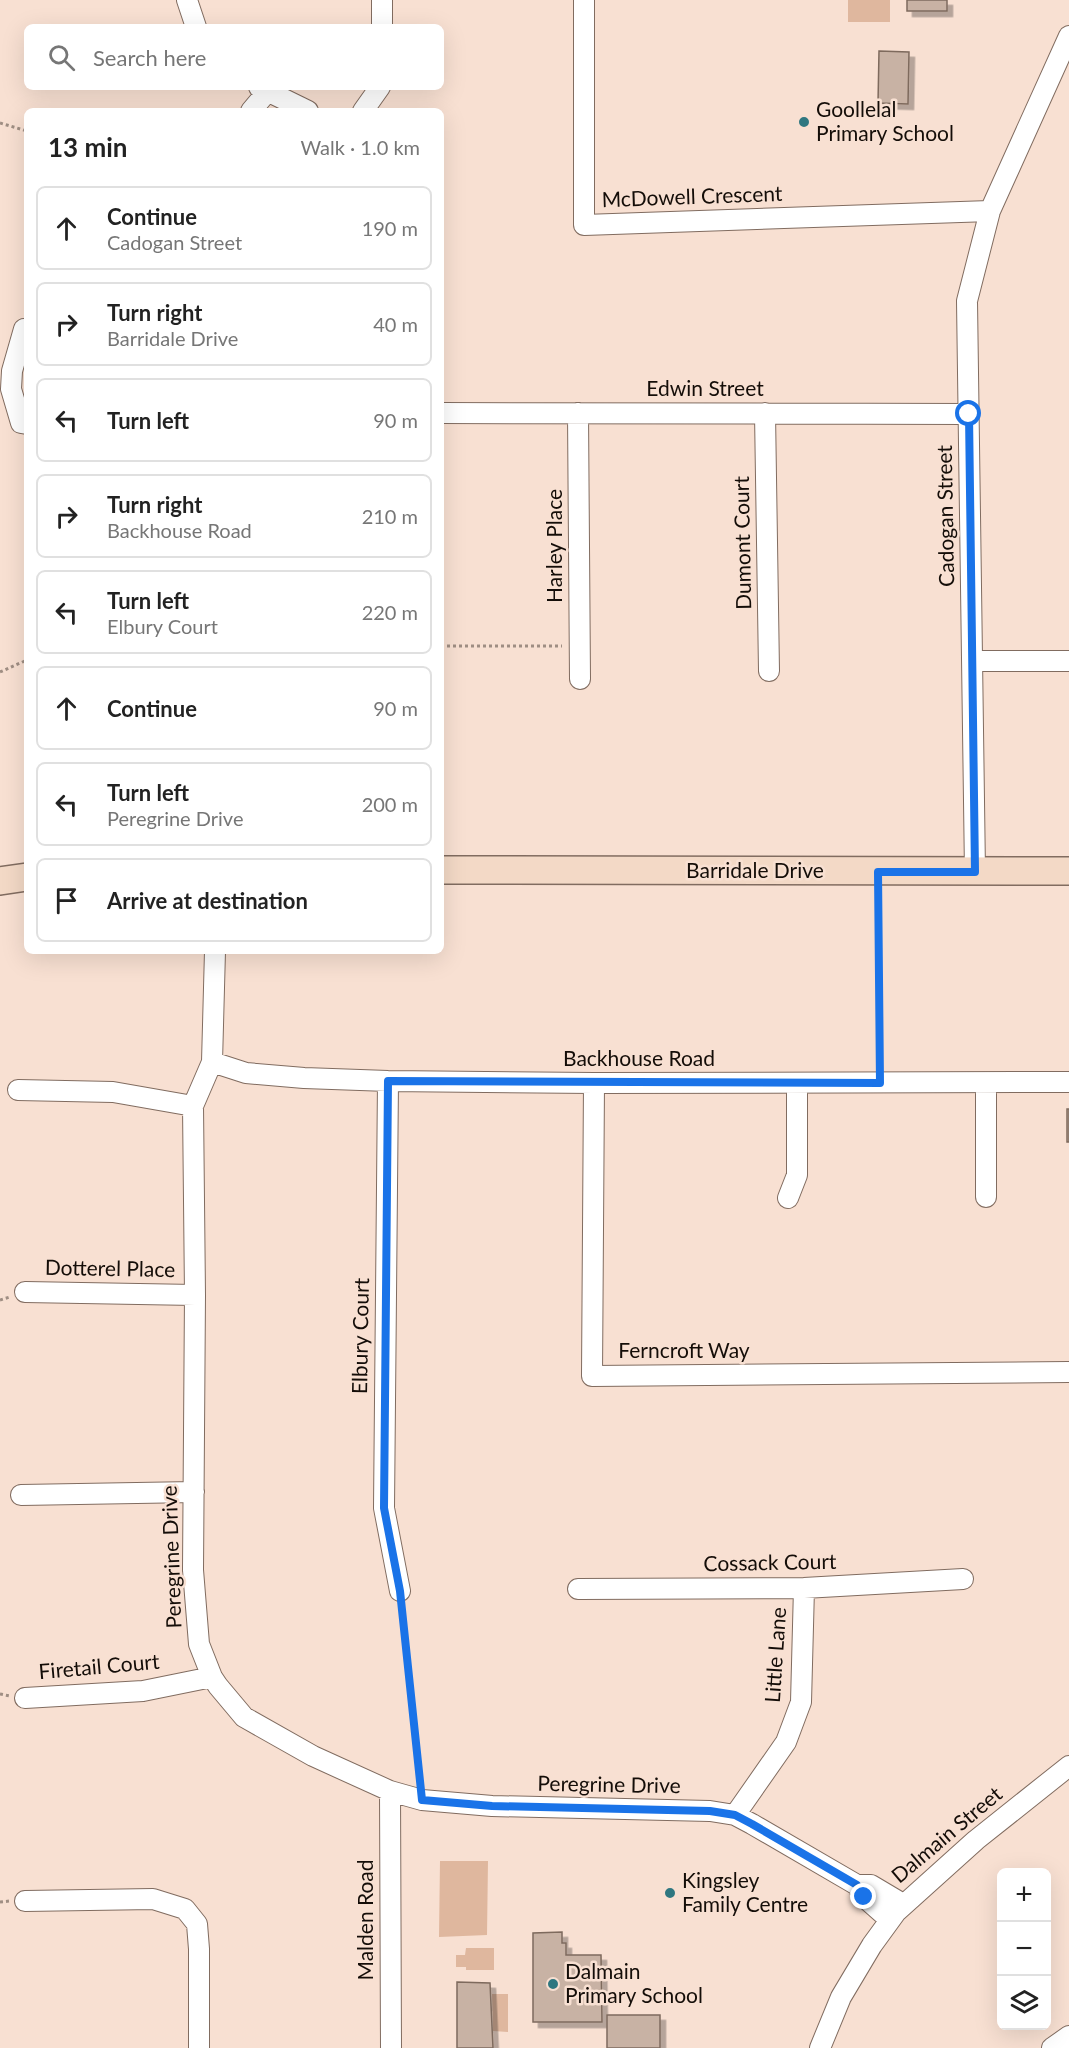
<!DOCTYPE html>
<html lang="en">
<head>
<meta charset="utf-8">
<style>
	body { margin:0; font-family:Lato,sans-serif; background:#f2f2f2; color:#222 }
	.controls { position:absolute; right:18px; bottom:18px; display:grid; overflow:hidden; border-radius:9px; box-shadow:0 6px 24px #0002 }
	.controls button { width:54px; height:54px; display:grid; place-items:center; padding:0; border:0; border-bottom:2px solid #e0e0e0; background:#fff; color:#222; font:30px sans-serif }
	.stop { position:absolute; width:18px; height:18px; margin:-14px; border:4px solid #1a73e8; border-radius:50%; background:#fff }
	.stop.end { background:#1a73e8; border-color:#fff; box-shadow:0 2px 6px #0008 }
	.list { margin:0; padding:0; list-style:none }
	h2 { display:flex; justify-content:space-between; align-items:center; height:78px; margin:0; padding:0 24px; font-size:26px }
	h2 small { font-size:20px; font-weight:400; color:#767676 }
	.list li { display:grid; grid-template-columns:39px 1fr auto; gap:18px; align-items:center; box-sizing:border-box; height:84px; margin:0 12px 12px; padding:0 12px; border:2px solid #e0e0e0; border-radius:9px }
	.list b { display:block; font-size:22px; white-space:nowrap }
	.list p { margin:0; font-size:20px; white-space:nowrap; color:#767676 }
	.list em { font-size:20px; font-style:normal; color:#767676 }
	.icon { flex:none; width:33px; height:33px; fill:none; stroke:currentColor; stroke-width:2; stroke-linecap:round; stroke-linejoin:round }
	.map { position:relative; flex:none; width:1069px; height:2048px; overflow:hidden }
	.search { position:absolute; background:#fff; box-shadow:0 6px 24px #0002; left:24px; top:24px; width:420px; height:66px; display:flex; align-items:center; gap:15px; box-sizing:border-box; padding:0 21px; border-radius:9px; color:#767676; font-size:22px }
	.panel { position:absolute; background:#fff; box-shadow:0 6px 24px #0002; left:24px; top:108px; width:420px; height:846px; border-radius:9px }
	.map>svg:first-child { display:block }
</style>
</head>
<body>
<div class="map">
<svg width="1069" height="2048" viewBox="0 0 1069 2048">
	<defs>
		<filter id="shadow"><feDropShadow dx="5.5" dy="5.5" stdDeviation="0" flood-color="#0004"/></filter>
	</defs>
	<rect width="100%" height="100%" fill="#f8e0d2"/>
	<path fill="#dfb79e" d="M848 0H890V22H848Z
		M440 1861H488L487 1935 439 1937Z
		M466 1948H494V1970H466V1967H456V1955H465Z
		M492 1994H508V2032L493 2031Z"/>
	<path fill="#c8b2a4" stroke="#7e6a5d" stroke-width="1.5" filter="url(#shadow)" d="M907 0H947V11H907Z
		M879 51 909 52 908 104 878 103Z
		M1067 1109H1069V1142H1067Z
		M562 1932V1943H566V1955H601L602 2022H533V1933Z
		M457 1982 490 1983 493 2048H457Z
		M607 2015H660V2048H607Z"/>
	<g fill="none" stroke-linecap="round" stroke-linejoin="round">
		<defs>
			<path id="street" d="M187 0 196 27
				M382 0V27
				M584 0V225L990 211
				M259 87 308 111
				M251 111 267 92
				M363 111 380 87
				M24 329 12 371 11 389 21 423 27 424
				M441 413 969 414
				M578 413 580 679
				M765 413 769 671
				M972 661H1069
				M975 872 967 301 990 211 1069 36
				M215 951 212 1062 193 1106 195 1295 193 1570 199 1644 212 1677 218 1686 244 1717 313 1756 390 1791 422 1800 492 1806 710 1811 735 1815 752 1824 857 1885H871L903 1904
				M212 1062 246 1073 304 1078 388 1081 594 1083 1069 1082
				M388 1081 384 1508 400 1591
				M594 1083 592 1376 1069 1372
				M986 1083V1197
				M18 1090 113 1092 193 1106
				M788 1198 797 1175V1083
				M25 1292 195 1295
				M21 1495 194 1492
				M578 1589 804 1588 963 1579
				M25 1698 143 1691 212 1677
				M390 1791 391 2048
				M735 1815 786 1742 801 1702 804 1588
				M857 1885 864 1897 890 1920
				M25 1901 153 1899 185 1909 197 1924 199 1949V2048
				M820 2048 841 1997 872 1945 896 1912 976 1840 1069 1766
				M1052 2048 1069 2036"/>
			<path id="secondary" d="M441 870 1069 871
				M0 881 27 877"/>
		</defs>
		<use href="#street" stroke="#816c60" stroke-width="22"/>
		<use href="#secondary" stroke="#816c60" stroke-width="30"/>
		<path stroke="#9f8e83" stroke-width="3" stroke-dasharray="3 3" stroke-linecap="butt" d="M0 123 27 131
			M441 646H562
			M0 672 27 660
			M878 892 880 1065
			M0 1300 10 1297
			M402 1607 420 1783
			M0 1694 10 1696
			M0 1902 10 1901"/>
		<use href="#street" stroke="#fff" stroke-width="20"/>
		<use href="#secondary" stroke="#f3d9c6" stroke-width="27"/>
	</g>
	<g fill="none" stroke-linecap="round" stroke-linejoin="round">
		<path stroke="#1a73e8" stroke-width="8" d="M864 1897 857 1885 752 1824 735 1815 710 1811 492 1806 422 1800 400 1591 384 1508 388 1081 880 1083 878 872H975L969 414"/>
	</g>
	<g fill="#2f7780" stroke="#f8e0d2" stroke-width="2">
		<circle cx="804" cy="122" r="6"/>
		<circle cx="670" cy="1893" r="6"/>
		<circle cx="553" cy="1984" r="6"/>
	</g>
	<g text-anchor="middle" stroke-width="5" stroke-linejoin="round" paint-order="stroke">
		<g font-size="21" fill="#140d08" stroke="#f8e0d2" text-anchor="start">
			<text x="816" y="117">Goollelal<tspan x="816" dy="24">Primary School</tspan></text>
			<text x="682" y="1888">Kingsley<tspan x="682" dy="24">Family Centre</tspan></text>
			<text x="565" y="1979">Dalmain<tspan x="565" dy="24">Primary School</tspan></text>
		</g>
		<g font-size="21" fill="#140d08" stroke="#f8e0d2">
			<text transform="translate(692 197) rotate(-2)" y="7">McDowell Crescent</text>
			<text x="705" y="396">Edwin Street</text>
			<text transform="translate(946 516) rotate(-91)" y="7">Cadogan Street</text>
			<text transform="translate(743 543) rotate(-91)" y="7">Dumont Court</text>
			<text transform="translate(555 546) rotate(-90)" y="7">Harley Place</text>
			<text x="755" y="878">Barridale Drive</text>
			<text x="639" y="1066">Backhouse Road</text>
			<text transform="translate(110 1269) rotate(1)" y="7">Dotterel Place</text>
			<text transform="translate(361 1336) rotate(-89)" y="7">Elbury Court</text>
			<text x="684" y="1358">Ferncroft Way</text>
			<text transform="translate(172 1557) rotate(-92)" y="7">Peregrine Drive</text>
			<text transform="translate(770 1563) rotate(-1)" y="7">Cossack Court</text>
			<text transform="translate(776 1655) rotate(-86)" y="7">Little Lane</text>
			<text transform="translate(99 1667) rotate(-5)" y="7">Firetail Court</text>
			<text transform="translate(609 1785) rotate(1)" y="7">Peregrine Drive</text>
			<text transform="translate(947 1835) rotate(-40)" y="7">Dalmain Street</text>
			<text transform="translate(366 1920) rotate(-90)" y="7">Malden Road</text>
		</g>
	</g>
</svg>
<div class="controls">
<button>+</button>
<button>−</button>
<button><svg class="icon" aria-label="layers" viewBox="0 0 24 24"><path d="M12 4l9 5-9 5-9-5zM3 14l9 5 9-5"/></svg></button>
</div>
<div class="stop" style="left:969px;top:414px"></div>
<div class="stop end" style="left:864px;top:1897px"></div>
<div class="search"><svg class="icon" aria-label="search" viewBox="0 0 24 24"><circle cx="10" cy="10" r="6"/><path d="M15 15l6 6"/></svg>Search here</div>
<section class="panel">
<h2>13 min<small>Walk · 1.0 km</small></h2>
<ul class="list">
<li><svg class="icon" aria-label="ahead" viewBox="0 0 24 24"><path d="M12 20V5M6 11l6-6 6 6"/></svg><div><b>Continue</b><p>Cadogan Street</p></div><em>190 m</em></li>
<li><svg class="icon" aria-label="right" viewBox="0 0 24 24"><path d="M7 20v-9h11M14 6l5 5-5 5"/></svg><div><b>Turn right</b><p>Barridale Drive</p></div><em>40 m</em></li>
<li><svg class="icon" aria-label="left" viewBox="0 0 24 24"><path d="M17 20v-9H6M10 6l-5 5 5 5"/></svg><div><b>Turn left</b></div><em>90 m</em></li>
<li><svg class="icon" aria-label="right" viewBox="0 0 24 24"><path d="M7 20v-9h11M14 6l5 5-5 5"/></svg><div><b>Turn right</b><p>Backhouse Road</p></div><em>210 m</em></li>
<li><svg class="icon" aria-label="left" viewBox="0 0 24 24"><path d="M17 20v-9H6M10 6l-5 5 5 5"/></svg><div><b>Turn left</b><p>Elbury Court</p></div><em>220 m</em></li>
<li><svg class="icon" aria-label="ahead" viewBox="0 0 24 24"><path d="M12 20V5M6 11l6-6 6 6"/></svg><div><b>Continue</b></div><em>90 m</em></li>
<li><svg class="icon" aria-label="left" viewBox="0 0 24 24"><path d="M17 20v-9H6M10 6l-5 5 5 5"/></svg><div><b>Turn left</b><p>Peregrine Drive</p></div><em>200 m</em></li>
<li><svg class="icon" aria-label="arrive" viewBox="0 0 24 24"><path d="M6 21V4h12l-3 4 3 4H6"/></svg><div><b>Arrive at destination</b></div></li>
</ul>
</section>
</div>
</body>
</html>
